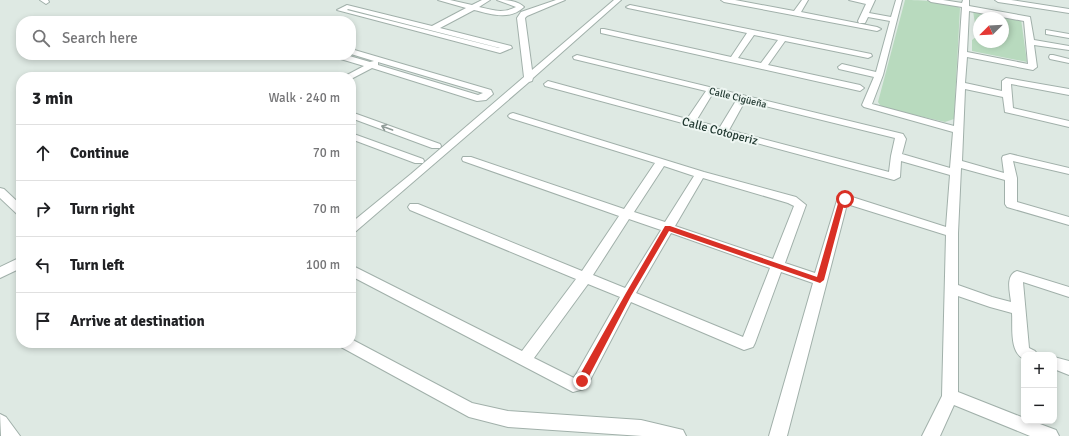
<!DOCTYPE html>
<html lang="en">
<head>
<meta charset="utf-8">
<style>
	body { margin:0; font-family:Signika,sans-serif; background:#f6f6f6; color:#202124 }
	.controls { position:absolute; right:12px; bottom:12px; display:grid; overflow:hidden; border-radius:8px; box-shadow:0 2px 6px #0003 }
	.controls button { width:36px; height:36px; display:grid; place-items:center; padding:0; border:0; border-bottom:1px solid #e0e0e0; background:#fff; color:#202124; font:20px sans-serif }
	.compass { position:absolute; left:973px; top:12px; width:36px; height:36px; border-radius:50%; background:#fff; box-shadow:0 2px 6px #0003; rotate:246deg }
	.stop { position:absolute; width:12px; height:12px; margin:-9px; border:3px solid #d93025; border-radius:50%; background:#fff }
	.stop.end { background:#d93025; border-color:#fff; box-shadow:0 1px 4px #0008 }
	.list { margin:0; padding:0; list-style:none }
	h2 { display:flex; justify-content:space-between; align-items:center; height:52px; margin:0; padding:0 16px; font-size:17px }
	h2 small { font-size:13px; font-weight:400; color:#757577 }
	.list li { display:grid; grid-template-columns:26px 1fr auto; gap:12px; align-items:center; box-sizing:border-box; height:56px; padding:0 16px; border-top:1px solid #e0e0e0 }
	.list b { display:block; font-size:15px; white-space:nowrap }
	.list em { font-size:13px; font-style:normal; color:#757577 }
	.icon { flex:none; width:22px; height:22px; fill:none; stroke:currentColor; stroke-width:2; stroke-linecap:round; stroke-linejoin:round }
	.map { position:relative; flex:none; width:1069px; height:436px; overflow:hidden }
	.search { position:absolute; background:#fff; box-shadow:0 2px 6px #0003; left:16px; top:16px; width:340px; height:44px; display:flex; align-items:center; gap:10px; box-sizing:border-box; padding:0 14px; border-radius:16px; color:#757577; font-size:15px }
	.panel { position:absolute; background:#fff; box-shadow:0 2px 6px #0003; left:16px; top:72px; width:340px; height:276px; border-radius:16px }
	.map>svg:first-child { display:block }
</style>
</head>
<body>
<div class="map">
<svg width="1069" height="436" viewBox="0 0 1069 436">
	<rect width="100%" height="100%" fill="#dee9e3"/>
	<path fill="#b8dabe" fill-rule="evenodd" d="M905 0C920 0 947 1 960 8L954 119 945 122 885 108 880 105 878 102Z
		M973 11 1021 19 1027 62 972 51V40L977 36ZM979 18H1003V42H979Z"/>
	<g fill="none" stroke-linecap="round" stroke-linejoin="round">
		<defs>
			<path id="minor" d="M40 0H48L49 2 46 4Z
				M438 0H450L472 5 482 0H490L479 7C493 10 502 14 516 7L497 0C506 0 517 0 524 7 509 21 491 14 474 10L440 28 511 46 512 48 500 53 337 10 347 5 432 26 466 8ZM347 10 348 9 500 48H499Z
				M556 0H565L527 16 525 18 532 70 614 0H621L533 78 532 81 529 82 355 232 351 233V223L411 174 524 77 517 18 521 12Z
				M721 0H735L794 11 802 0H808L801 12 877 27 881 29 877 31 724 2Z
				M849 0H875L869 13 891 17 896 0H902L883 75 872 104 954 126 962 7 931 2 928 0H943L962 3 963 0H969V6L1030 17 1034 40 1069 46V50L1034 45 1037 67 1033 70 967 57 965 83 1002 91V81L1006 78 1069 89V95L1011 84 1013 108 1069 121V127L1005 112 1003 97 965 89 962 161 1004 173 1002 158 1003 156 1010 154 1069 168V174L1013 161 1017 178V202L1069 217V225L1007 207 1005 204V180L961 168 958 233V285L992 297 1011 302C1010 292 1005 275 1017 271L1069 287V297L1023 282 1029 348 1035 351 1038 355H1024V359C1009 352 1013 327 1012 313L990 307 958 296V392L1024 418V421H1032L1056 430 1059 436H1030L954 405 940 436H922L942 396 946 235 847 204 787 436H769L813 283 781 272 755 343 753 347 744 350 631 302 587 386 584 389 573 392 351 276V265L522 351 576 279 410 210 408 207 410 204H418L582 271 619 216 463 161 462 159 463 157H471L624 209 655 163 510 118 508 116 510 114 513 113 704 172 796 197 806 205 785 263 815 273 838 197H852L946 227 950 175 901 161 900 177 894 180 545 86 544 84 548 81 687 119 706 91 574 59 573 57 577 55 903 134 906 139 902 154 950 168 953 132 864 107 862 105 874 77 839 69 838 67 842 64 876 72 890 21 868 17 865 23H859L858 21 866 4ZM969 11 1024 21 1028 64 967 52ZM713 93 737 99 720 127 696 121ZM745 101 895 138 891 156 889 172 729 130ZM664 166 694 176 665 222 634 212ZM703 178 788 203 794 206 773 259 675 226ZM629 219 661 230 625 288 593 275ZM671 233 770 268 743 337 636 293ZM588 284 620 297 574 378 534 358Z
				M995 0H1011L1069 9V13L998 2Z
				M630 5 871 54 872 56 868 58 785 41 768 65 860 85 864 88 860 91 601 33V29H604L731 57 747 33 628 8 626 7ZM754 35 778 40 761 63 738 58Z
				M1046 30 1069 34V38L1046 34Z
				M351 49 491 90 493 94 486 100 477 101 372 68 351 79V77H346L347 75 364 66 334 57 333 55H346L370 62 374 61 351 54ZM378 62 483 93 478 95 378 65Z
				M1050 55H1053L1069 59V63L1050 59 1049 57Z
				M351 112 440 144 441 146 440 148H432L351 118Z
				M351 133 423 159 424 161 423 163H415L351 139Z
				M0 188 4 189 21 205V215L17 214 0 198Z
				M21 257V268L0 278V267Z
				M351 339 472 403 508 411 641 420 683 430 686 436H642L508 427 469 417 341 347 339 343H351Z
				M1054 357 1069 361V375L1054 369Z
				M0 414 6 417 20 436H1Z"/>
		</defs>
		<use href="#minor" stroke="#a1b0aa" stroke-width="2"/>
		<use href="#minor" fill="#fff" fill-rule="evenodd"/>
	</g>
	<defs><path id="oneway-shaft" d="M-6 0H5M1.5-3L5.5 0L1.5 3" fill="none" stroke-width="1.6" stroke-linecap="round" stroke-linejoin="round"/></defs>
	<use stroke="#909c98" href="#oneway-shaft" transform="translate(387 128) rotate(-160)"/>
	<path fill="#d93025" d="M845 197 848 199 845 201 824 280 820 283 669 231 631 296 585 384H578L577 381 578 378 626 293 665 226H670L817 277 839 200Z"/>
	<g text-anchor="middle" stroke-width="4" stroke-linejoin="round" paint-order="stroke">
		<g font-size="10" fill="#203830" stroke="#eef6f2">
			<text transform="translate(738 97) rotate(14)" y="4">Calle Cigüeña</text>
		</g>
		<g font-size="12" fill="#203830" stroke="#eef6f2">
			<text transform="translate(720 131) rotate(15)" y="4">Calle Cotoperiz</text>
		</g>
	</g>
</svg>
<div class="controls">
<button>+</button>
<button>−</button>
</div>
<svg class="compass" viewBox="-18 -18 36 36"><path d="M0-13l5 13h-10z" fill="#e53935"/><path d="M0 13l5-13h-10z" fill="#757577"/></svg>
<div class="stop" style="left:845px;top:199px"></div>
<div class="stop end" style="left:582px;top:381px"></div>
<div class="search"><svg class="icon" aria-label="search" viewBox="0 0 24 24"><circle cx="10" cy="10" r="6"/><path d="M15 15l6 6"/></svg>Search here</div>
<section class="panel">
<h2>3 min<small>Walk · 240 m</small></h2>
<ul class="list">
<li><svg class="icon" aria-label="ahead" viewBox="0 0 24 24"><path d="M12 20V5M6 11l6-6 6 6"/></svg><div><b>Continue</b></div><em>70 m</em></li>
<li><svg class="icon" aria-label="right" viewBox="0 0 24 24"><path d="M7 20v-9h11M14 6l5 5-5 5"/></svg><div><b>Turn right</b></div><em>70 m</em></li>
<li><svg class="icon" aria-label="left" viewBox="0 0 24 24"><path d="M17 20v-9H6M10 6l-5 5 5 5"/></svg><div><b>Turn left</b></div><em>100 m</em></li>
<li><svg class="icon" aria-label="arrive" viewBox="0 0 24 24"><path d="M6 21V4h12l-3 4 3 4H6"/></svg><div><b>Arrive at destination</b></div></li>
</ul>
</section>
</div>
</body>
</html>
